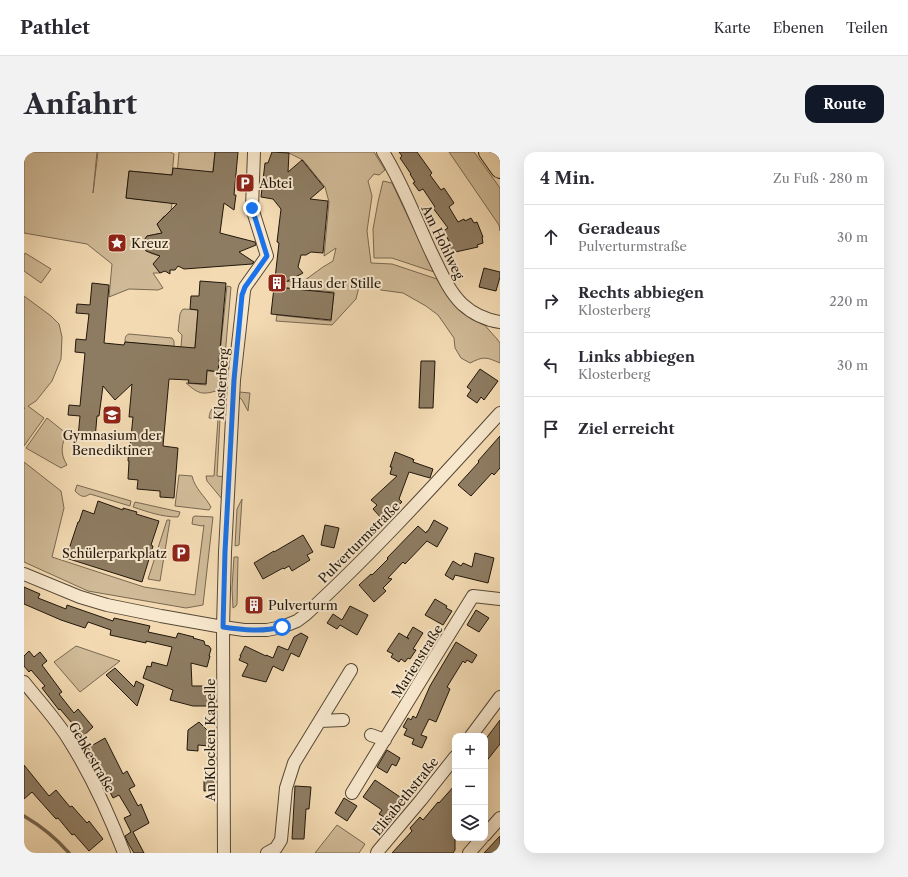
<!DOCTYPE html>
<html lang="de">
<head>
<meta charset="utf-8">
<style>
	body { margin:0; font-family:"Libre Caslon Text",serif; background:#f2f2f3; color:#2b2b33 }
	.controls { position:absolute; right:12px; bottom:12px; display:grid; overflow:hidden; border-radius:8px; box-shadow:0 4px 16px #0002 }
	.controls button { width:36px; height:36px; display:grid; place-items:center; padding:0; border:0; border-bottom:1px solid #e1e1e2; background:#fff; color:#2b2b33; font:20px sans-serif }
	.stop { position:absolute; width:12px; height:12px; margin:-9px; border:3px solid #1a73e8; border-radius:50%; background:#fff }
	.stop.end { background:#1a73e8; border-color:#fff; box-shadow:0 1px 4px #0008 }
	.list { margin:0; padding:0; list-style:none }
	h2 { display:flex; justify-content:space-between; align-items:center; height:52px; margin:0; padding:0 16px; font-size:17px }
	h2 small { font-size:13px; font-weight:400; color:#7c7c81 }
	.list li { display:grid; grid-template-columns:26px 1fr auto; gap:12px; align-items:center; box-sizing:border-box; height:64px; padding:0 16px; border-top:1px solid #e1e1e2 }
	.list b { display:block; font-size:15px; white-space:nowrap }
	.list p { margin:0; font-size:13px; white-space:nowrap; color:#7c7c81 }
	.list em { font-size:13px; font-style:normal; color:#7c7c81 }
	.icon { flex:none; width:22px; height:22px; fill:none; stroke:currentColor; stroke-width:2; stroke-linecap:round; stroke-linejoin:round }
	.map { position:relative; flex:none; width:476px; height:701px; overflow:hidden; border-radius:12px }
	header { display:flex; align-items:center; gap:24px; box-sizing:border-box; height:56px; padding:0 20px; background:#fff; border-bottom:1px solid #e1e1e2 }
	header strong { font-size:19px }
	nav { display:flex; gap:22px; margin-inline-start:auto; font-size:14px }
	.intro { display:flex; align-items:center; justify-content:space-between; box-sizing:border-box; height:96px; padding:0 24px }
	h1 { margin:0; font-size:28px }
	.button { padding:10px 18px; border-radius:12px; background:#111827; color:#fff; font-size:14px; font-weight:700 }
	main { display:flex; gap:24px; padding:0 24px }
	aside { flex:1; background:#fff; border-radius:12px; box-shadow:0 4px 16px #0002 }
	.map>svg:first-child { display:block }
</style>
</head>
<body>
<header>
<strong>Pathlet</strong>
<nav><a>Karte</a><a>Ebenen</a><a>Teilen</a></nav>
</header>
<div class="intro"><h1>Anfahrt</h1><a class="button">Route</a></div>
<main>
<div class="map">
<svg width="476" height="701" viewBox="0 0 476 701">
	<rect width="100%" height="100%" fill="#f3dab2"/>
	<filter id="stains"><feTurbulence type="fractalNoise" baseFrequency=".005" numOctaves="4"/><feColorMatrix values="0 0 0 0 .2 0 0 0 0 .09 0 0 0 0 .02 0 0 0 .5 -.17"/></filter>
	<radialGradient id="worn" r=".72"><stop offset=".6" stop-color="#630" stop-opacity="0"/><stop offset="1" stop-color="#630" stop-opacity=".3"/></radialGradient>
	<path fill="#cfb996" stroke="#786851" d="M0 0H73L69 41 74 0H146L150 2 148 23 105 19 102 46 148 51 146 67 140 64 133 72 138 81 123 84 119 90C120 101 127 101 136 104L130 112 136 121H129L139 136 134 138 105 137 85 145 88 112 63 92 0 81Z
		M155 0H191L188 27 153 23Z
		M259 0H350L361 18 355 23 350 22 344 29 348 44 343 79 347 111 368 112 413 127 427 144 457 169 473 187 476 191V211C462 205 460 204 446 211L437 206 431 196 430 186 414 163 402 154 379 141 357 138 336 131 332 147 308 173 252 169 253 163 307 169 310 140 255 135 256 129 273 130 281 128 299 115 309 109 312 96 300 104 305 50 301 35 279 8 265 1Z
		M425 0H450L476 36V79L475 73Z
		M359 29 368 31 410 120 368 106H350L349 77 354 50Z
		M1 101 27 117 17 131 0 119V103Z
		M203 134 207 135 198 238C192 238 188 241 182 241 174 242 168 236 162 231L182 233 183 219 194 220Z
		M0 144 27 164 35 172 38 185 37 207 28 229 12 249 4 254 20 266 0 294V257L1 256H0Z
		M160 157 174 158 170 205 157 195 158 183 154 179 156 162 158 158Z
		M105 182 148 186 150 189V195L101 190C101 187 101 183 105 182Z
		M215 240 226 241 224 259 218 248 215 245Z
		M194 253C202 254 204 260 205 267H196L193 324 202 325 198 347 183 329 182 324H190L194 267 185 266C186 259 187 256 194 253Z
		M23 266 43 282C37 292 36 302 43 313L37 316 2 296Z
		M0 310 37 339 40 356 28 405 120 435 171 443 180 373 178 374 168 372 169 365 171 364 189 365 179 453 162 456 64 439 0 410Z
		M155 323 168 324C171 337 181 344 187 355L185 358 151 354Z
		M53 333 107 349 106 354 66 342C60 346 57 345 51 339Z
		M218 347 215 393 211 394 213 357Z
		M111 350 156 360 155 363 154 365C138 365 124 360 109 355Z
		M143 368H146L136 429 124 427Z
		M210 405H214L213 452 212 454 209 456 208 436Z
		M52 494 96 509 56 540 30 510Z
		M313 673 341 692 335 701H291Z"/>
	<g fill="none" stroke-linecap="round" stroke-linejoin="round">
		<path stroke="#74644e" stroke-width="3.5" d="M0 664C17 674 32 686 45 701"/>
	</g>
	<path fill="#8e7c62" stroke="#21170c" d="M191 0H214L210 43H212L210 58 200 51 196 81 231 90 232 93 215 100 230 110 228 112 160 117 154 114 151 118H146V122L141 119 136 121 129 112 136 104 122 99 119 94V90L123 84 138 81 133 72 153 52 102 46 105 19 148 23 149 16 189 20Z
		M248 0 265 1 264 20 278 8 300 35 286 47 304 49 299 101 287 100 282 103H277L274 115 279 121 252 135 310 141 307 168 247 162 255 91 253 90 257 57 249 47 237 45 241 11H244Z
		M375 0H393L408 21 406 23 417 38 420 36 430 51 425 55 434 70 440 67 441 69 447 66 450 71 453 70 459 85H458L459 91 453 93 454 95 427 101 425 89 419 79 424 76 409 56 411 55 399 37 395 39 389 31 391 30 386 22H387L376 6 378 4Z
		M460 116 476 120V125L472 139 455 135Z
		M176 129 202 131 194 220 183 218 182 232 164 231 165 228 145 227 139 294 154 296 150 346 136 345V339L113 337 114 328 104 327 105 309H104L105 294H106L109 265H105L108 232 91 248 79 234 75 264H73L71 287 54 285 56 264 44 263 45 253 56 254 61 201 51 200 52 187 62 188 65 162 52 161 53 152 66 153 68 131 85 133 80 191 100 193 101 190 171 196 174 158 166 157 167 144H175Z
		M397 209H411L409 256H395Z
		M456 217 474 229 460 248 457 245 453 251 443 244 447 238 443 235Z
		M476 284V316L470 323 468 321 447 344 434 333 455 310 454 309Z
		M371 300 389 307V308L390 307 389 310 409 317 406 326 385 320 375 347 378 350 359 368 349 357 353 353 347 348 373 324 366 322 368 315H366Z
		M74 349 99 358V356L113 360 112 362 135 369 127 393 129 394 118 430 42 406 54 370H55L59 358 70 362Z
		M410 368 424 376 413 395 403 389 381 412 379 410 364 426 368 427 359 436 362 439 350 450 335 433 347 422 348 423 364 407 363 406 394 374 402 381 403 379H404Z
		M301 373 315 376 310 396 297 393Z
		M279 383 289 400 283 403 286 408 268 419 265 414 260 417 259 416 239 427 230 411 250 399V400Z
		M451 401 470 406 464 431 431 423 429 428 421 423 429 409 437 414 439 411 448 415Z
		M0 435 16 442 14 446 42 457 43 453 89 469 90 466 126 474 124 480 152 486 154 481 170 485 169 486 180 489 181 493 185 494 187 497 185 504H186L183 515 167 511 168 534H185V554H169L146 548 149 538 119 526 123 514 127 515 128 510 143 514 148 495 122 489V491L86 483 87 478 64 470 61 476 37 468 0 452Z
		M411 447 423 454 422 456 428 459 419 473 401 463Z
		M229 449H232L234 452 233 457H227L225 455V450Z
		M326 454 344 463 333 483 316 473 313 477 303 471 309 462 318 468Z
		M452 458 465 466 455 480 443 473Z
		M389 475 399 481 389 497 392 498 386 507 384 506 381 510 377 507 375 510 367 505 369 502 363 499 375 481 385 487 383 485Z
		M277 481 284 485 275 505 267 501 259 519 249 514 242 530 218 524 224 512 215 508 217 504H216L221 494 242 504V503L249 506 254 494 264 498 270 485Z
		M432 490 453 503 448 511 443 508 441 511 439 509 423 535 426 537 412 570 405 567 397 583 403 585 398 596 388 592 390 587 380 583 383 577 379 575 384 566 387 568 389 564 392 566 406 534Z
		M5 499 10 505 16 500 23 509 18 513 38 540 35 542 50 561 54 557 69 575 59 584 36 557 35 558 18 536 21 534 7 518 5 520 0 514V504Z
		M91 516 110 535 112 529 120 533 113 554 82 523Z
		M476 568V592L461 611V588Z
		M175 570 185 580V594L174 593V599L163 598 164 578Z
		M81 586 99 622 103 619 111 634 105 637 114 654 117 652 125 671 109 680 120 701H110L104 691 101 684 107 680 100 666 107 663 95 643 89 646 71 611H70L62 597Z
		M363 598 376 606 372 614 368 612 363 621 353 615Z
		M0 613 25 644 32 638 46 655 48 654 63 671 65 669 79 687 65 699 50 682 48 683 34 666 32 667 8 640 0 647Z
		M180 628H190V638L180 639Z
		M351 628 379 647 365 668 355 662 358 658 339 645Z
		M431 633V698L429 701H368L388 679 386 676 396 665 399 668 414 650 415 651Z
		M271 634 287 635 285 657H282L280 687H268Z
		M320 646 333 654 323 669 311 661Z
		M476 684V701H460Z"/>
	<g fill="none" stroke-linecap="round" stroke-linejoin="round">
		<defs>
			<path id="minor" d="M359 0C379 32 392 68 408 102 417 120 424 138 438 152 449 162 462 168 476 170
				M0 422 56 445 83 453 137 464 199 475 220 478H243L258 475 273 469 281 463C350 400 413 330 476 261
				M0 530C15 549 32 567 45 588 67 623 85 662 100 701
				M296 569 319 568
				M347 583 361 588
				M447 584 476 545
				M328 641 408 510 449 444 476 447
				M461 683 476 666
				M200 701 199 475 201 400 210 228 220 139 221 135 243 104 228 56 230 0
				M243 701 252 696 257 688 262 636 270 611 327 518
				M353 701 354 699 397 648 431 605
				M445 701 458 686"/>
			<path id="primary" d="M464 0 476 17"/>
		</defs>
		<use href="#minor" stroke="#564836" stroke-width="14"/>
		<use href="#primary" stroke="#21170c" stroke-width="20"/>
		<use href="#minor" stroke="#f7e7cd" stroke-width="12"/>
		<use href="#primary" stroke="#f3dab2" stroke-width="18"/>
	</g>
	<g fill="none" stroke-linecap="round" stroke-linejoin="round">
		<path stroke="#1a73e8" stroke-width="5" d="M228 56 243 104 221 135 218 143 210 228 201 400 199 475C219 478 238 480 258 475"/>
	</g>
	<defs>
		<symbol id="parking-square" viewBox="-11 -11 22 22"><rect x="-9" y="-9" width="18" height="18" rx="4" fill="#8f2418" stroke="#f7e7cd"/><path d="M-3.5-5.5H1a3.5 3.5 0 0 1 0 7H-1V5.5H-3.5ZM-1-3.4V-.6H.8a1.4 1.4 0 0 0 0-2.8Z" fill="#fff"/></symbol>
		<symbol id="sight-square" viewBox="-11 -11 22 22"><rect x="-9" y="-9" width="18" height="18" rx="4" fill="#8f2418" stroke="#f7e7cd"/><path d="M0-6L1.8-2.2L6-1.7L2.9 1.2L3.7 5.4L0 3.3L-3.7 5.4L-2.9 1.2L-6-1.7L-1.8-2.2Z" fill="#fff"/></symbol>
		<symbol id="building-square" viewBox="-11 -11 22 22"><rect x="-9" y="-9" width="18" height="18" rx="4" fill="#8f2418" stroke="#f7e7cd"/><path d="M-4-6H4V6H1V3H-1V6H-4ZM-2.5-4.3h1.7v1.8h-1.7ZM.8-4.3h1.7v1.8H.8ZM-2.5-1h1.7V.8h-1.7ZM.8-1h1.7V.8H.8Z" fill="#fff"/></symbol>
		<symbol id="school-square" viewBox="-11 -11 22 22"><rect x="-9" y="-9" width="18" height="18" rx="4" fill="#8f2418" stroke="#f7e7cd"/><path d="M0-5L7-2L0 1L-7-2ZM-4 1L0 2.5L4 1V4Q0 6-4 4Z" fill="#fff"/></symbol>
	</defs>
	<g fill-rule="evenodd">
		<use href="#parking-square" x="210" y="20" width="22" height="22"/>
		<use href="#sight-square" x="82" y="80" width="22" height="22"/>
		<use href="#building-square" x="242" y="120" width="22" height="22"/>
		<use href="#school-square" x="77" y="252" width="22" height="22"/>
		<use href="#parking-square" x="146" y="390" width="22" height="22"/>
		<use href="#building-square" x="219" y="442" width="22" height="22"/>
	</g>
	<g text-anchor="middle" stroke-width="4" stroke-linejoin="round" paint-order="stroke">
		<g font-size="13" fill="#21170c" stroke="#f7e7cd" text-anchor="start">
			<text x="235" y="36">Abtei</text>
			<text x="107" y="96">Kreuz</text>
			<text x="267" y="136">Haus der Stille</text>
			<text x="88" y="288" text-anchor="middle">Gymnasium der<tspan x="88" dy="15">Benediktiner</tspan></text>
			<text x="143" y="406" text-anchor="end">Schülerparkplatz</text>
			<text x="244" y="458">Pulverturm</text>
		</g>
		<g font-size="13" fill="#21170c" stroke="#f7e7cd">
			<text transform="translate(419 90) rotate(64)" y="5">Am Hohlweg</text>
			<text transform="translate(197 232) rotate(-86)" y="5">Klosterberg</text>
			<text transform="translate(335 390) rotate(-45)" y="5">Pulverturmstraße</text>
			<text transform="translate(393 509) rotate(-58)" y="5">Marienstraße</text>
			<text transform="translate(186 588) rotate(-90)" y="5">An Klocken Kapelle</text>
			<text transform="translate(68 605) rotate(60)" y="5">Gebkestraße</text>
			<text transform="translate(381 644) rotate(-51)" y="5">Elisabethstraße</text>
		</g>
	</g>
	<rect width="100%" height="100%" filter="url(#stains)"/>
	<rect width="100%" height="100%" fill="url(#worn)"/>
</svg>
<div class="controls">
<button>+</button>
<button>−</button>
<button><svg class="icon" aria-label="layers" viewBox="0 0 24 24"><path d="M12 4l9 5-9 5-9-5zM3 14l9 5 9-5"/></svg></button>
</div>
<div class="stop" style="left:258px;top:475px"></div>
<div class="stop end" style="left:228px;top:56px"></div>
</div>
<aside>
<h2>4 Min.<small>Zu Fuß · 280 m</small></h2>
<ul class="list">
<li><svg class="icon" aria-label="ahead" viewBox="0 0 24 24"><path d="M12 20V5M6 11l6-6 6 6"/></svg><div><b>Geradeaus</b><p>Pulverturmstraße</p></div><em>30 m</em></li>
<li><svg class="icon" aria-label="right" viewBox="0 0 24 24"><path d="M7 20v-9h11M14 6l5 5-5 5"/></svg><div><b>Rechts abbiegen</b><p>Klosterberg</p></div><em>220 m</em></li>
<li><svg class="icon" aria-label="left" viewBox="0 0 24 24"><path d="M17 20v-9H6M10 6l-5 5 5 5"/></svg><div><b>Links abbiegen</b><p>Klosterberg</p></div><em>30 m</em></li>
<li><svg class="icon" aria-label="arrive" viewBox="0 0 24 24"><path d="M6 21V4h12l-3 4 3 4H6"/></svg><div><b>Ziel erreicht</b></div></li>
</ul>
</aside>
</main>
</body>
</html>
